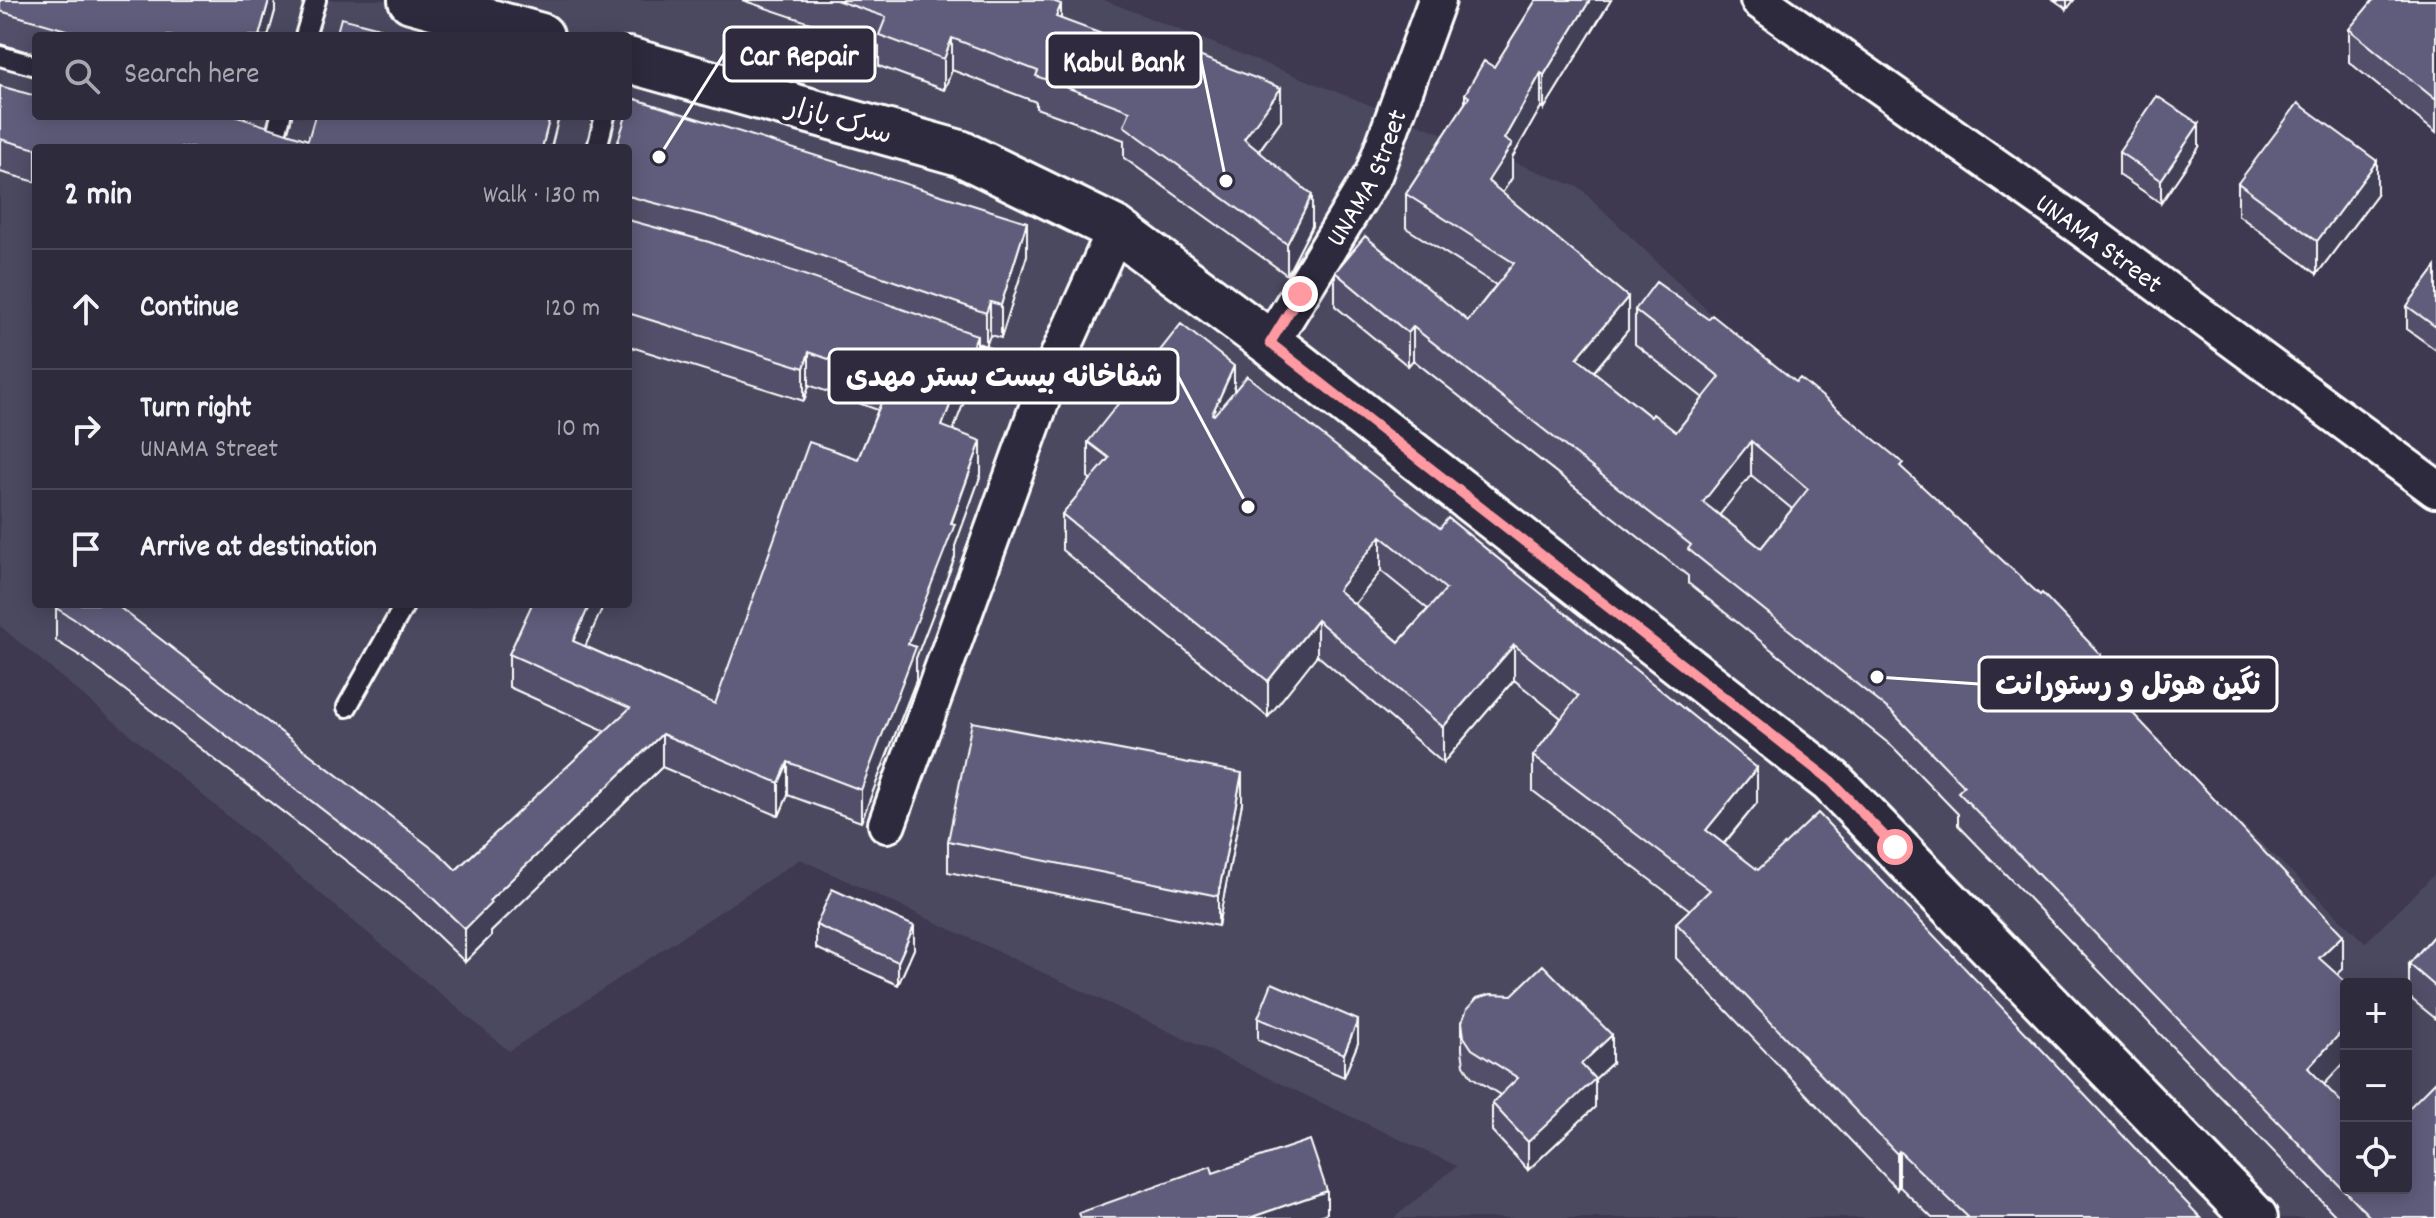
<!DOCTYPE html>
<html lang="en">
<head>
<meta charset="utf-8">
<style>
	body { margin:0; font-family:Dekko,"Playpen Sans Arabic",sans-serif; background:#363343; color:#f1f3f6 }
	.controls { position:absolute; right:24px; bottom:24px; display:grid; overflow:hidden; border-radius:8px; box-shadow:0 4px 20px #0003 }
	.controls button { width:72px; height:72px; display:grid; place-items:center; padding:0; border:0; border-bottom:2px solid #494756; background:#2e2b3c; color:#f1f3f6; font:40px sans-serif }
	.stop { position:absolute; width:24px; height:24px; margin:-18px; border:6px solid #ff9aa2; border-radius:50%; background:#fff }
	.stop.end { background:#ff9aa2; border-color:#fff; box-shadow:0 2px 8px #0008 }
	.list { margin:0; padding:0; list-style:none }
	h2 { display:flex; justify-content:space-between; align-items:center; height:104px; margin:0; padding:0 32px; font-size:34px }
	h2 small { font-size:26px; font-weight:400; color:#a7a7af }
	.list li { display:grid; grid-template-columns:52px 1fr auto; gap:24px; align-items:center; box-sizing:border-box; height:120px; padding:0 32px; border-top:2px solid #494756 }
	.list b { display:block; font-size:30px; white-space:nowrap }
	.list p { margin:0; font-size:26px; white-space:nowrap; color:#a7a7af }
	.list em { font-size:26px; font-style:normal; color:#a7a7af }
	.icon { flex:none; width:44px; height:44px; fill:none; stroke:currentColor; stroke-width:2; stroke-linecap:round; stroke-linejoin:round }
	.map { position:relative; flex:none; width:2436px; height:1218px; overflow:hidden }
	.search { position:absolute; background:#2e2b3c; box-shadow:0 4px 20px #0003; left:32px; top:32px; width:600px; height:88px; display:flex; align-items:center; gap:20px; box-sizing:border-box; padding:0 28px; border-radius:8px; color:#a7a7af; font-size:30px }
	.panel { position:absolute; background:#2e2b3c; box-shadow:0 4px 20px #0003; left:32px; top:144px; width:600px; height:464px; border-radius:8px }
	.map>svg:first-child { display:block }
</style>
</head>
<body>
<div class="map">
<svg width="2436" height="1218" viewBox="0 0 2436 1218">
	<rect width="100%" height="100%" fill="#3e3950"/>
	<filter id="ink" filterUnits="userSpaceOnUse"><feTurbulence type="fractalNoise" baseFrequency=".0125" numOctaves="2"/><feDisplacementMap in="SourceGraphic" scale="16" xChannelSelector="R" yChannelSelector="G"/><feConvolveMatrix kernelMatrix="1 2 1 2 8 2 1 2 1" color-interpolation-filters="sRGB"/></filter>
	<g filter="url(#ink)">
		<path fill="#4c4860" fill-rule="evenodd" d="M0 0H1104L1580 188 2365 943 2436 873V1218H1394L1457 1166 800 859 509 1051 0 626ZM36 36H628V116H36ZM36 148H628V604H36ZM2346 984H2406V1188H2346Z"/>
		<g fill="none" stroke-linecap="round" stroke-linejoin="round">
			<defs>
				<path id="lane" d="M305 36 316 0
					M0 56 36 66
					M272 148 281 116
					M597 148 605 116
					M957 348 1048 380
					M347 707 405 604"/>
				<g id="street">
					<path id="s1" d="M1759 0 2078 225 2436 489"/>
					<path id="s2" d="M1270 343 1374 173 1437 0"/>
					<path d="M887 824 1048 380 1116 229"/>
				</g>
				<path id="secondary" d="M411 0 541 36
					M628 60 960 153 1116 229 1270 343 1831 781 2255 1218"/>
			</defs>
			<use href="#lane" stroke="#fff" stroke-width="24"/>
			<use href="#street" stroke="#fff" stroke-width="42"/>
			<use href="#secondary" stroke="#fff" stroke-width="50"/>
			<use href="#lane" stroke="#2f2a3d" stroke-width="18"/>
			<use href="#street" stroke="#2f2a3d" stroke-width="36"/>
			<use href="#secondary" stroke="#2f2a3d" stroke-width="44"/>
		</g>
		<path fill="#53506a" stroke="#fff" stroke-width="2" fill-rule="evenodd" d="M0 0H275V11L268 36H36V54L0 44Z
			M742 0H1050L1061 19 1281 120 1259 151 1312 226 1287 275 1124 158V140L1036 108V102L952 70 944 90 879 66V46Z
			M1536 0H1611L1544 109 1541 107 1512 158V178L1502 193 1628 330 1594 372 1651 417 1676 432 1703 398 1635 344V310L1903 469 2101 680 2343 969 2337 974 2324 1085 2436 1218H2338L1958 825V814L1893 747 1688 583V576L1413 360 1408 366 1335 306V272L1468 321 1496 285 1406 228V194L1465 103V94L1494 67ZM1751 475 1792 509 1761 548 1719 515Z
			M2054 0H2074L2067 9Z
			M2436 0V133L2349 62V29Z
			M0 86 36 116H245L244 120 308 140 559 116 551 148H36V182L0 172Z
			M2199 147 2161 203 2119 175V152Z
			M628 148 1027 255 1001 338 990 335 986 346 977 343V368L953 430 981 474 955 546V557L916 658V680L861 822 788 795 779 816 662 767 491 932V936L465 962 415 914 82 657 56 641V608L59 604 456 870 606 731 509 687V654L585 646 715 704 858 459 878 410 809 385 804 401 628 346Z
			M2238 183 2377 194 2317 274 2238 215Z
			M2436 267V350L2407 329V306Z
			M1234 392 1757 803 1724 844 2201 1218H1932L1899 1186 1897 1189 1676 958V923L1690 910 1533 791V756L1561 718 1514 680 1443 763 1317 655 1268 717 1062 550V514L1091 480 1088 477V442ZM1381 571 1428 609 1399 642 1355 604Z
			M1242 803 1218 926 948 872V841Z
			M816 925 914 949 898 985 816 948Z
			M2436 933V1019L2409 997V964Z
			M1258 1018 1358 1043 1344 1077 1258 1040Z
			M1462 1022 1612 1063 1595 1079V1107L1528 1170 1492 1131V1103L1500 1095 1472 1077 1464 1065 1462 1050Z"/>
		<path fill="#434156" stroke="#fff" stroke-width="2" d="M269 0H275V11L268 36H259Z
			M1590 0H1611L1544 109V75Z
			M2067 0H2074L2067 9Z
			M1061 4V35L1056 17Z
			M952 38V70L944 90V59Z
			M1541 73V107L1512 158V178L1488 215V181L1504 139Z
			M1281 88V120L1244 171V139Z
			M550 116H559L551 148H542Z
			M2199 124V147L2161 203V180Z
			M2377 161V194L2317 274V241Z
			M1312 195V226L1287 275V244Z
			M1027 222V255L1001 338V305Z
			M1628 297V330L1577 392V358Z
			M990 302V335L986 346V313Z
			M1413 327V360L1408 366V333Z
			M977 335V368L942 459V426Z
			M809 352V385L804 401V368Z
			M1234 366V401L1212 449V414Z
			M981 441V474L955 546V557L916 658V680L861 822V790L908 644Z
			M1751 441V475L1703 536V502Z
			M1381 536V571L1338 625V590Z
			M590 604H604L573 674V641Z
			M1317 620V655L1268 717V681Z
			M1514 645V680L1443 763V727Z
			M2101 655V689L2089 667Z
			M662 734V767L491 932V936L465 962V929L489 901Z
			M788 762V795L779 816V783Z
			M1757 768V803L1706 865V830Z
			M1242 773V803L1218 926V896Z
			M914 926V949L898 985V962Z
			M2343 935V969L2319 992V958Z
			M1358 1020V1043L1344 1077V1054Z
			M2346 1027V1061L2308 1102V1068Z
			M1612 1035V1063L1595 1079V1107L1528 1170V1142L1581 1064Z
			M1899 1151V1186L1897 1189V1154Z
			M1327 1191V1213L1314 1218H1249Z"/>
		<path fill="#605d7b" stroke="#fff" stroke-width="2" fill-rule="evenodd" d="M0 0H269L259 36H87L0 11Z
			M836 0H1050L1061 4 1056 17 1153 53 1158 40 1281 88 1244 139 1312 195 1287 244 1124 126 1130 111 1036 76 1038 71 952 38 944 59 879 35 886 17Z
			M1536 0H1590L1544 75 1541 73 1504 139 1512 144 1488 181 1628 297 1577 358 1651 417 1653 414 1676 432 1720 377 1635 310 1656 282 1708 319 1712 315 1796 382 1800 378 1903 463 1900 466 2040 595 2042 593 2101 655 2089 667 2343 935 2319 958 2348 984H2346V1027L2308 1068 2346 1107V1188H2406V1111L2436 1081V1218H2371L1958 792 1964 786 1893 713 1688 549 1691 545 1413 327 1408 333 1335 272 1365 236 1468 321 1514 263 1406 194 1469 97 1465 94 1484 61 1494 67ZM1751 441 1808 489 1761 548 1703 502Z
			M2373 0H2436V100L2349 29Z
			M341 18 410 36H336Z
			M0 86 36 96V116H235L308 140 315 116H550L542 148H36V149L0 139Z
			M2157 96 2199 124 2161 180 2119 152Z
			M632 98 1027 222 1001 305 990 302 986 313 716 219 628 196V148H616L626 116H628V111Z
			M2298 103 2377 161 2317 241 2238 183Z
			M628 220 709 242 977 335 942 426 981 441 951 523 955 524 908 644 916 647 861 790 788 762 779 783 662 734 489 901 491 903 465 929 415 881 82 624 56 608 59 604H115L442 856 456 870 630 708 509 654 532 604H590L573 641 715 704 809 442 858 459 890 381 809 352 804 368 628 313Z
			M2436 267V327L2407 306Z
			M1181 324 1234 366 1212 414 1214 415 1247 376 1440 528 1448 518 1757 768 1706 830 1758 870 1818 813 2201 1218H1969L1899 1151 1897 1154 1676 923 1710 890 1533 756 1578 696 1514 645 1443 727 1317 620 1268 681 1062 514 1109 458 1088 442ZM1381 536 1446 589 1399 642 1338 590Z
			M972 722 1242 773 1218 896 948 841Z
			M832 889 914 926 898 962 816 925Z
			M2436 933V987L2409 964Z
			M1543 965 1612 1035 1581 1064 1595 1079 1528 1142 1492 1103 1518 1078 1472 1049 1464 1037 1462 1022 1467 1009 1477 998 1491 994 1512 995Z
			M1272 983 1358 1020 1344 1054 1258 1018Z
			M1310 1140 1327 1191 1249 1218H1081L1079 1213 1211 1166 1213 1173Z"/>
	</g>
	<g fill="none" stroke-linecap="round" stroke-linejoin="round" filter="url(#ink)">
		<path stroke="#ff9aa2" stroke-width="10" d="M1300 294 1270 343 1831 781 1895 847"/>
	</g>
	<g text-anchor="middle" stroke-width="8" stroke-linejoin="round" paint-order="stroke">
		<g font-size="28" fill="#fff" stroke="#2f2a3d">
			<text transform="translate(840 119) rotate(16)" y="10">سرک بازار</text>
			<text dy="10" stroke="none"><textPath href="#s2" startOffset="192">UNAMA Street</textPath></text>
			<text dy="10" stroke="none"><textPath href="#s1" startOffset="418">UNAMA Street</textPath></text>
		</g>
	</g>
	<path fill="none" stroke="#fff" stroke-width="3" d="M659 157L724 54M1226 181L1201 60M1248 507L1178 376M1877 677L1979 684"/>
	<g fill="#fff" stroke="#2f2a3d" stroke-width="3">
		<circle cx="659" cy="157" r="8"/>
		<circle cx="1226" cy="181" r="8"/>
		<circle cx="1248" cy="507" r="8"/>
		<circle cx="1877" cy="677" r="8"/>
	</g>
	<g fill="#2f2a3d" stroke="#fff" stroke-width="3">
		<rect x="724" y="27" width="151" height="54" rx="8"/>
		<rect x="1047" y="33" width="154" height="54" rx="8"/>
		<rect x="829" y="349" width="349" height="54" rx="8"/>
		<rect x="1979" y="657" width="298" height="54" rx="8"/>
	</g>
	<g font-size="30" text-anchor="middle" font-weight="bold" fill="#fff">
		<text x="799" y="65">Car Repair</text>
		<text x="1124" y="71">Kabul Bank</text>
		<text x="1004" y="386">شفاخانه بیست بستر مهدی</text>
		<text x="2128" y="694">نگین هوتل و رستورانت</text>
	</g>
</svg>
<div class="controls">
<button>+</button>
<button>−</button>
<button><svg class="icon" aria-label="locate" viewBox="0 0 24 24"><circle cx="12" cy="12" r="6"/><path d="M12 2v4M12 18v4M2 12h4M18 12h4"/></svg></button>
</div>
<div class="stop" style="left:1895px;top:847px"></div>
<div class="stop end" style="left:1300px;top:294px"></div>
<div class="search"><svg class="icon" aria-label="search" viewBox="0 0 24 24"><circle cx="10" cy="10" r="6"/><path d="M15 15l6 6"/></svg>Search here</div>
<section class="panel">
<h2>2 min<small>Walk · 130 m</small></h2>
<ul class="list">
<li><svg class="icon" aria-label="ahead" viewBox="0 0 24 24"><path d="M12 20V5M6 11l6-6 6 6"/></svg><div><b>Continue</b></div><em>120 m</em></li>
<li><svg class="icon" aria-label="right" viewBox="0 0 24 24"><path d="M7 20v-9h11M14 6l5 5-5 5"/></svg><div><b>Turn right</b><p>UNAMA Street</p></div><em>10 m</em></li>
<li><svg class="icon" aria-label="arrive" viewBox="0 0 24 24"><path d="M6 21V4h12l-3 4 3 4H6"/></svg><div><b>Arrive at destination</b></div></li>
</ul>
</section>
</div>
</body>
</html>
